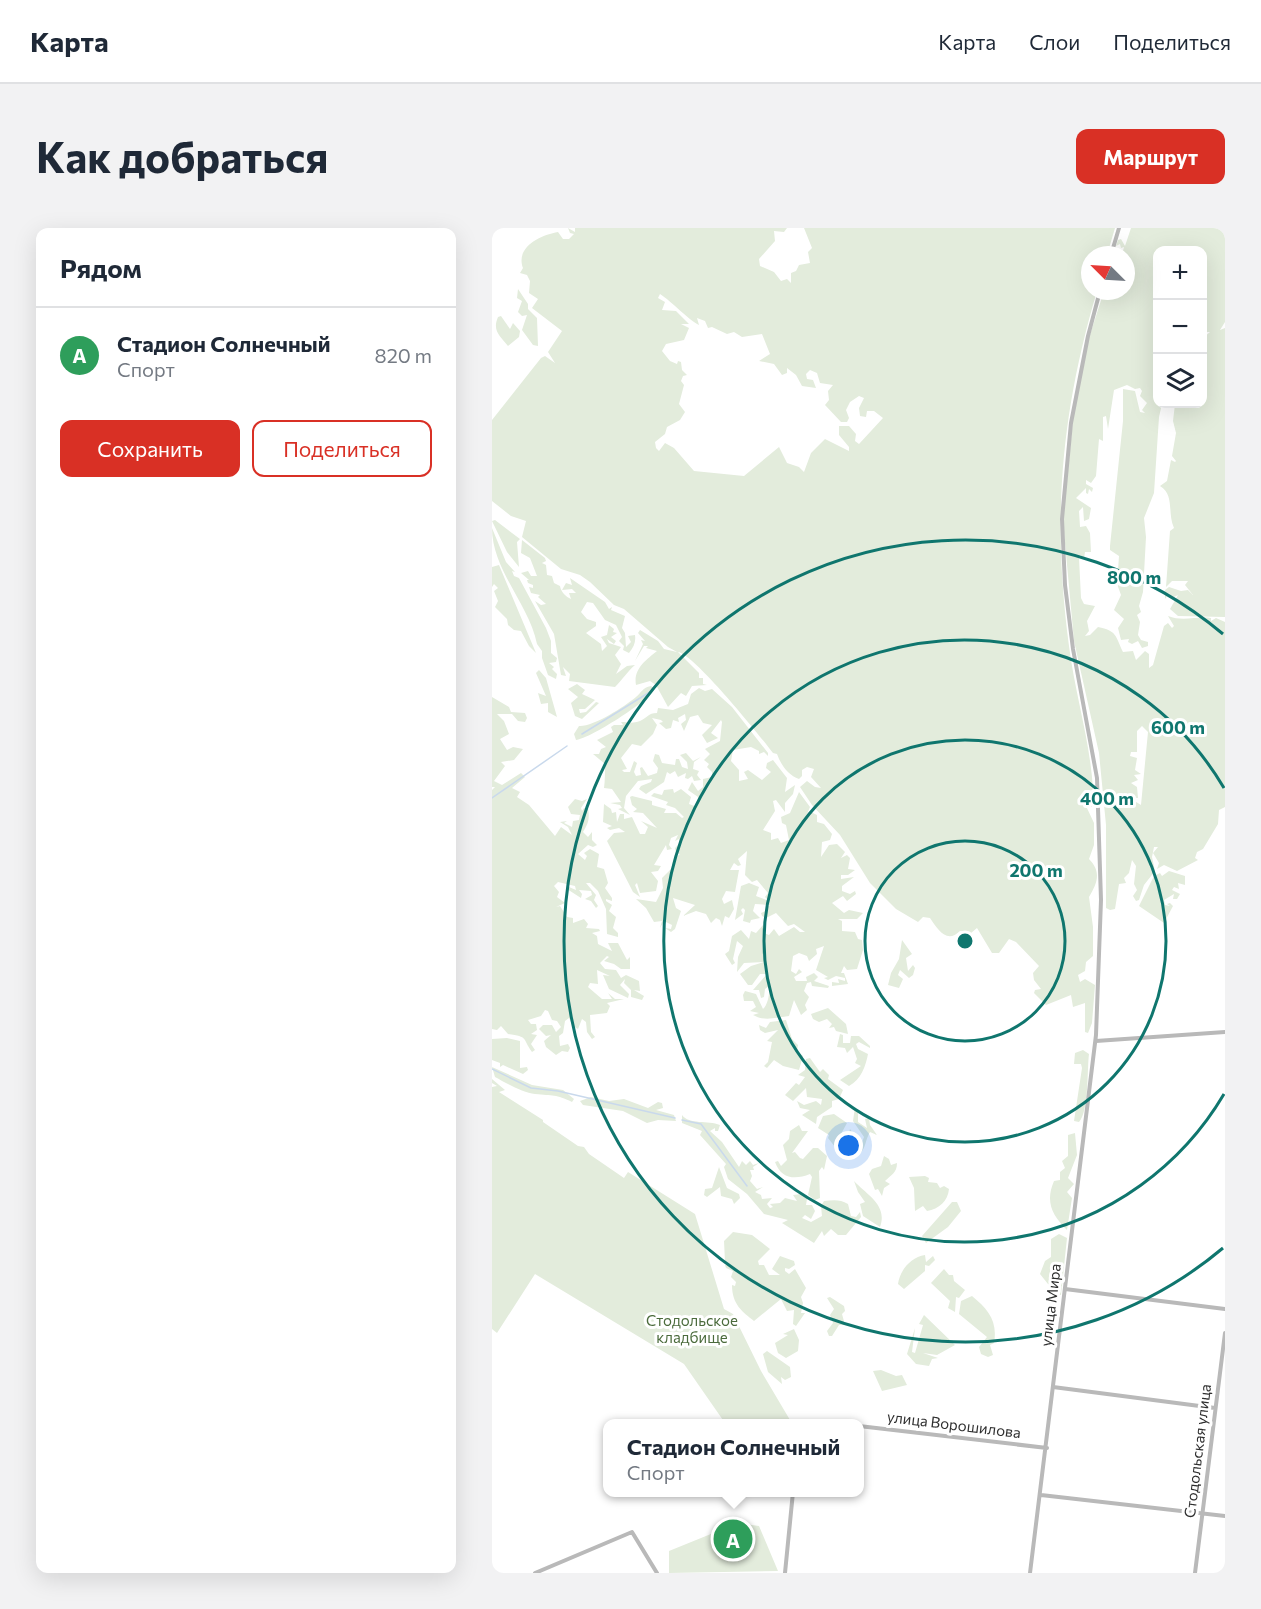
<!DOCTYPE html>
<html lang="ru">
<head>
<meta charset="utf-8">
<style>
	body { margin:0; font-family:Commissioner,sans-serif; background:#f2f2f3; color:#1f2937 }
	.controls { position:absolute; right:18px; top:18px; display:grid; overflow:hidden; border-radius:12px; box-shadow:0 6px 24px #0002 }
	.controls button { width:54px; height:54px; display:grid; place-items:center; padding:0; border:0; border-bottom:2px solid #e0e1e3; background:#fff; color:#1f2937; font:30px sans-serif }
	.compass { position:absolute; left:589px; top:18px; width:54px; height:54px; border-radius:50%; background:#fff; box-shadow:0 6px 24px #0002; rotate:294deg }
	.you { position:absolute; left:357px; top:918px; width:21px; height:21px; margin:-15px; border:4px solid #fff; border-radius:50%; background:#1a73e8; box-shadow:0 0 0 9px #1a73e833 }
	.badge { display:grid; place-items:center; width:39px; height:39px; border-radius:50%; background:#d93025; color:#fff; font-size:20px; font-weight:700 }
	.pin { position:absolute; translate:-50% -50%; border:3px solid #fff; box-shadow:0 2px 6px #0006 }
	.popup { position:absolute; left:111px; top:1191px; width:261px; height:78px; box-sizing:border-box; display:grid; place-content:center; border-radius:12px; background:#fff; filter:drop-shadow(0 2px 4px #0005); font-size:20px; white-space:nowrap; color:#747a83 }
	.popup b { font-size:22px; color:#1f2937 }
	.popup::after { content:''; position:absolute; left:50%; top:100%; margin-left:-12px; border:12px solid transparent; border-top-color:#fff }
	.list { margin:0; padding:0; list-style:none }
	h2 { display:flex; justify-content:space-between; align-items:center; height:78px; margin:0; padding:0 24px; font-size:26px }
	h2 small { font-size:20px; font-weight:400; color:#747a83 }
	.list li { display:grid; grid-template-columns:39px 1fr auto; gap:18px; align-items:center; box-sizing:border-box; height:96px; padding:0 24px; border-top:2px solid #e0e1e3 }
	.list b { display:block; font-size:22px; white-space:nowrap }
	.list p { margin:0; font-size:20px; white-space:nowrap; color:#747a83 }
	.list em { font-size:20px; font-style:normal; color:#747a83 }
	.actions { display:flex; gap:12px; padding:18px 24px }
	.actions a { flex:1; padding:14px 0; border:2px solid #d93025; border-radius:12px; text-align:center; font-size:21px; color:#d93025 }
	.actions .main { background:#d93025; color:#fff }
	.icon { flex:none; width:33px; height:33px; fill:none; stroke:currentColor; stroke-width:2; stroke-linecap:round; stroke-linejoin:round }
	.map { position:relative; flex:none; width:733px; height:1345px; overflow:hidden; border-radius:12px }
	header { display:flex; align-items:center; gap:36px; box-sizing:border-box; height:84px; padding:0 30px; background:#fff; border-bottom:2px solid #e0e1e3 }
	header strong { font-size:28px }
	nav { display:flex; gap:33px; margin-inline-start:auto; font-size:21px }
	.intro { display:flex; align-items:center; justify-content:space-between; box-sizing:border-box; height:144px; padding:0 36px }
	h1 { margin:0; font-size:42px }
	.button { padding:15px 27px; border-radius:12px; background:#d93025; color:#fff; font-size:21px; font-weight:700 }
	main { display:flex; gap:36px; padding:0 36px }
	aside { flex:1; background:#fff; border-radius:12px; box-shadow:0 6px 24px #0002 }
	.map>svg:first-child { display:block }
</style>
</head>
<body>
<header>
<strong>Карта</strong>
<nav><a>Карта</a><a>Слои</a><a>Поделиться</a></nav>
</header>
<div class="intro"><h1>Как добраться</h1><a class="button">Маршрут</a></div>
<main>
<aside>
<h2>Рядом<small></small></h2>
<ul class="list">
<li><span class="badge" style="background:#2e9e5b">A</span><div><b>Стадион Солнечный</b><p>Спорт</p></div><em>820 m</em></li>
</ul>
<div class="actions"><a class="main">Сохранить</a><a>Поделиться</a></div>
</aside>
<div class="map">
<svg width="733" height="1345" viewBox="0 0 733 1345">
	<rect width="100%" height="100%" fill="#fff"/>
	<path fill="#e3ecdc" fill-rule="evenodd" d="M76 0 83 4V0H295L292 4 282 3 283 13 267 31 268 38 282 44 289 53 295 51 299 55V45L304 43 307 37 318 35 316 24 320 20 312 0H623L615 27H598V63H605C569 185 560 291 577 418 583 466 598 512 601 561L595 566V570L600 571V579L594 578 602 595V617L597 631C610 644 605 656 597 669L601 699V728L594 734 593 743 586 747 588 754 593 751 603 757 600 795 596 805 593 804V775L581 779 579 767 554 777 542 765 543 762 549 761 542 752 541 745 547 738 524 714 517 711 507 725H500L485 700 479 705 468 703C455 716 446 702 438 690L431 689 426 694 404 681 378 655 348 607 320 577 308 559 315 553 323 559 329 560 319 549 322 541 315 539 310 542V548L307 551C296 547 289 537 285 526L281 525C268 508 202 426 186 424L207 445V450H211V456L215 457 200 458 194 468 189 465 176 479 164 457 158 453 144 457C141 441 154 432 165 423L154 420 156 418H152L143 433 151 416 149 412 153 413 146 405 148 402 166 413 172 421 185 424 176 419 132 381 122 377 98 354 88 347 69 341 30 309 34 293 19 288 0 273V192L49 130 53 128 63 135 56 124 70 103 40 80 46 71 37 65 38 53 35 47 28 45 31 40C23 19 49 7 66 4L71 11H77L82 6 78 5ZM168 66C179 73 198 93 207 97L205 90 213 93 216 100 220 99 235 106 242 104 250 109 270 106 278 126 267 133 282 136 290 147 295 145V140L304 147 310 158 324 160 321 152 315 151 314 146 318 142 325 145 328 155 341 157 336 163 337 172 333 177 349 194H355L357 190 354 182 358 174 367 168 372 170 367 180 368 188 374 189 375 183H382L391 190 367 216 363 213 364 206 357 198H347V207L357 219V223L333 211 319 225 312 244 307 239 295 235 287 219 252 248 202 243 182 220 173 215 167 223 164 220 163 214 173 206 175 199 188 192 193 184 187 176 192 157 189 153 191 148 195 147 190 142 189 134 186 133 185 136 178 133 170 123 174 116 192 112 197 100 189 96H197L184 83 170 82 173 74 166 70Z
		M639 0H733V94L728 102 733 100V389L686 388 678 381 686 367 680 370 677 365 673 371V362L677 359 689 363 696 362 701 367 693 357 696 353H680L674 359 678 303 682 300C675 285 683 267 668 258L675 253 679 232 683 234 684 233 680 228 684 205 681 193 683 176H710L711 110 718 104H711L710 22H666V176H670L667 189 662 265 652 290 654 309 651 364 647 378 649 384 645 387 648 394 646 407 649 412 656 414V418L650 420 646 413 640 416 636 414 637 411 629 412 626 400 632 391 622 382 629 367 625 356 627 328 618 322V318L631 193V161L643 163 648 184 653 185 650 182 655 175 648 168 650 163 648 160 643 161 635 157 622 162 616 201 614 188 611 189V213L607 211 604 248 599 255 594 252V256L601 260 600 264 597 261 596 266 594 265V260L584 270 599 280 597 291 592 293 591 279 587 283 588 299 594 298 598 305 599 324H593L592 331 588 327 587 330 589 370 592 376 603 378 595 393 597 403 593 408 598 407 606 399C625 403 623 407 631 424L641 423 644 432 653 423 657 426V440L661 437 672 398 676 395 680 400 682 398 676 388C691 394 704 388 719 390V393L724 390 733 394V579L727 582 726 596 711 621 705 624 703 630 706 632 685 643 672 637 665 641 667 635 661 625 666 619H662L660 629 663 643 652 657 647 672 644 673 641 668 645 662 642 656 644 638 640 632 637 645 632 650 634 655 627 656 623 681 618 682 614 680V597L607 525 582 413 571 293 582 182 595 116 612 63H634V27H630L632 19 629 20 628 16 624 18 626 12 629 11 633 18ZM650 498 656 504 649 577 636 569 646 570 645 559 639 555 646 552 642 547 649 546 643 542 645 530 638 528 639 524H645V503Z
		M26 61 36 76V81L45 90 46 118 41 117 30 102 35 87 30 88 26 84 30 73 25 70Z
		M9 88 18 101 21 95 28 103 27 109 16 118C8 108 0 103 6 89Z
		M3 292 28 311 25 314 27 339 15 324 0 293Z
		M0 300 14 334 23 344 20 343 22 348 27 350 54 400 59 413V425L65 430 64 434 57 435 62 439 60 441 65 446 64 451 56 447 50 430V423L45 416C37 376 0 342 0 300Z
		M30 312 53 330 54 333 50 335 54 337 55 347 60 348 62 355 68 358C69 364 74 369 79 371L77 365H84L80 361 70 362 74 355 80 357 78 350 113 374 117 381 120 379 119 382 133 388 130 400 133 405 134 419 139 414 136 408 143 407C144 414 142 419 137 425L131 422 132 418 127 413 130 409 124 397 113 392 101 375 95 374 89 384 95 391 104 394V398L94 405 109 416 110 423 115 418 109 409 115 407 117 397 122 401 121 404 125 405 119 409 124 413 122 416 115 411 117 415 129 419 123 427 129 436 124 446 135 438 143 437C136 443 131 451 123 459L77 453 78 446 71 439 74 448 69 447 62 406 43 373 49 377 54 376 46 369 48 367 39 365 37 359 41 360V357L36 355 35 352H37L29 345 36 343 39 348H45L38 330 29 325Z
		M7 337 44 425 37 418 29 403 22 402 16 397 15 391 3 379 6 373 2 363 6 360 2 356 0 359V339Z
		M47 442 54 450 65 489 56 484V475L49 476 46 465 54 468 44 445Z
		M85 456 93 462 90 466 103 472 93 481H87L88 485 94 484 104 474 107 475 90 491 83 488 79 475 86 469 76 461Z
		M159 458 163 461C155 474 99 510 84 512L82 506 87 498C101 499 132 479 144 469 150 464 150 460 159 458Z
		M207 460 213 463 220 461 240 479 276 525V528L272 524 267 526V523L259 519 241 522 239 533 247 542V553L256 551 252 544 256 542 270 552 279 544 274 540 275 535 281 532 295 550 293 564 303 557 301 566 293 575V584L284 572 281 573 283 583 271 602 279 605V612L286 610 289 615 297 612 294 597 290 595 289 589 298 585 307 564 318 579 313 591 319 584 325 587V594L332 596 340 606 338 612 330 614 329 629 337 617 345 616 353 624 349 630 355 627 358 630 356 641 363 642 356 647H349V651L362 649 350 658V663L358 666 363 663 364 666 355 673 351 668 340 675 352 685 357 682 371 685 365 691H346L350 693V703L363 704 366 711 370 712 371 722 365 741 355 742 352 738 349 745H352L356 756 340 758V754L347 755 346 751 353 753V750L344 748 336 752 332 750 336 749 324 742 332 718 324 721 325 726 317 733 315 728 307 725 301 728 299 743 304 746 307 741 310 744 302 749 304 753H315L314 749 322 745 326 749 322 753 337 758 336 760 320 758 319 754 315 755 312 763 317 769 313 777 315 782 309 787 302 772 297 788C285 789 273 794 261 787L267 785 258 783 264 779 261 773H252L251 767 253 763 264 766 271 781C276 777 278 764 277 758L273 761 272 769 269 770 267 762H261L275 746H268L260 757H256L248 746 259 738 272 734 252 735 245 744 246 729 251 718 245 713 241 731 243 735 240 737 233 726 237 723 240 708 249 702 257 711 259 703 264 705 271 697 272 705 277 707 282 701 287 708 302 699 308 704H313L302 696 296 698 284 685 274 690 270 688 269 685 276 682 274 680 278 677 263 676 261 683 268 690 259 692 258 695 251 693 253 682 251 680 249 682 251 686 243 692 249 658 257 655 267 659 264 668 277 673 273 669 276 665 265 652 260 654 253 647 255 623 246 631 249 637 246 638 242 635 238 642H247L243 664 234 663 230 671 232 676 240 672 242 681 237 690 233 688 230 698 228 692 224 690 219 695 214 686 204 683 191 688 203 677 181 670 184 680 189 683 183 701 179 704 173 700 179 701 180 697 172 693 168 700 170 693 162 694 154 680 144 671 164 674 171 660 170 650 180 640 181 632 188 626 184 625 183 620 188 615 187 611 183 613 186 607 179 610 177 617 180 621 175 622 174 617 162 637 169 638 166 643 159 644 166 653 164 663 148 665 145 655 143 657 148 669 141 664 115 613 122 605 133 604 127 600 118 602 115 600 120 598 111 594 112 576 119 581 120 585 124 584 125 594 128 586H132V591L140 589 148 606H153L156 599 149 593 165 600 151 585 141 584 145 581 140 577 138 569 140 568 160 573V577L174 581 172 585H184L190 590 192 589 183 580 174 577 176 574 159 568 162 565 170 567 172 562 181 561 182 565 189 561 199 569 197 576 205 579 206 569 196 562 200 554 206 563 211 559V551L220 549V544L215 539 217 536 212 532 218 526 213 521 228 513 230 494 229 492 219 505 226 510 215 515 210 507 220 497 211 495 206 487 198 489 192 503 189 496 194 492 193 486 186 490 187 494 181 492 179 500 174 501 167 495 171 494 169 492 160 490 165 497 161 506 149 518 140 516 129 530 135 541 130 542 132 544H138L142 533 145 535 142 544 144 548 149 547 148 540 150 539 156 548 165 545 166 540 161 533 163 526 167 527 170 535 183 537 184 531H187L190 539 196 541 195 534 188 527 194 525 201 533 209 529 202 534 201 541 207 543 205 547 209 552 202 553 200 548 196 551 193 550 194 545 186 549 183 543 178 546 175 544 172 554 154 566 147 561 149 558 159 554 160 551 146 553 134 568 132 580 138 587 126 581 130 580 128 577 118 575 129 574 120 561 112 560C113 553 113 544 113 536L101 526H107L109 521 114 519 105 512 121 504 119 499 122 497H131L129 494C136 494 140 496 148 493 155 490 156 485 165 485L166 480 181 482 196 476 199 466Z
		M0 469 17 479 19 484 33 485 35 490 33 494 26 493 20 486H5L12 493 17 506 8 511 15 522 21 519 31 521 22 532 9 534 13 538 2 553 10 557 29 545 33 549 20 560 28 564 25 569 37 577 63 608 69 599 80 607 76 599 68 594 75 593 72 595 80 599 81 593 87 592 88 587 79 586 76 579 83 571 90 573 95 571 89 580 90 583 92 580H96C98 591 96 596 91 604L96 609 100 604V612L105 617 101 619 96 617 86 626 93 632 95 628 92 625 98 621 107 626 105 639 112 641 116 655 113 660 120 670V673L114 671V673L120 677 117 683 124 689 121 700 126 705V709L115 706 114 681 106 663 98 655H94L104 667 102 672 106 678 104 680 99 673 93 671 100 667 99 663 87 662 90 666 89 670 75 661 77 659 84 662 83 658 66 654 62 658 67 664 65 669 73 675 64 679 68 678 75 689 81 690V695L92 691 96 696 94 700 107 701 108 703 100 705 105 708 106 716 120 723 116 715H126L135 732 138 729V741H129L122 736 112 733 117 729 115 728 108 735 113 741 124 742 129 750 134 747 147 753 148 763 142 762 152 768 150 772 139 769V762L132 755 133 751 128 757 137 766 136 770 117 761 111 747 118 748 105 742 106 756 98 755 96 759 110 771H120L116 765 123 771H132L115 775 118 778 115 785 98 787 99 804 103 809 100 811 95 804 94 794 90 791 86 801 81 798 77 790 73 793 71 805 67 808 68 818 76 816 78 820 76 824 70 823 64 827 54 819 52 813 59 807 54 808 47 801 51 797H60L64 804 69 799 65 793 60 792 56 783 53 782 49 788 36 792 39 796H44L45 802 39 806 45 807 39 816 43 822 40 824C30 810 37 809 16 806L9 798 5 802 0 801V562L3 559H0Z
		M677 643 693 648V657L686 655 687 661 682 659 680 662 688 666 685 671H681L682 666 672 672 673 677 678 678 675 676 678 675 681 678 672 695 647 678 662 648 668 645 670 648Z
		M410 712 420 726 414 730 416 743 421 737 423 740 421 747 417 750 408 742 406 747 411 751 407 760 396 757 399 745 407 731Z
		M336 780 354 796 356 806 344 803 342 799 337 800 340 796 335 791 327 794 321 791 319 786Z
		M294 792 300 811 306 817 305 823 311 828 307 842 291 838 282 832 275 840 272 838 276 834 280 814 275 813 286 802 273 805 268 802 267 797 274 800 278 794Z
		M348 806 351 807V815H358L359 808H367L378 818V820L367 814 364 816 366 821 376 826C374 837 369 852 357 858L348 852 369 838 363 835 365 831 361 819 355 825 353 820 345 819Z
		M15 810 28 813V840L35 839 36 842 31 846 11 837 8 839V835L0 832V811Z
		M591 822 597 826C595 841 597 884 587 894L582 893 590 840 589 836H582L583 825Z
		M318 830 328 844 331 841 337 847 336 851 351 862 347 871 340 873V879L325 889 324 896 310 887 318 882 308 880 305 873 312 877 324 873 329 877 330 871 315 869 314 860 301 873 293 867 304 855 307 857 313 849 306 847 313 842 314 831Z
		M0 839 40 857 71 862 82 871 80 874C64 866 61 868 43 866 31 865 14 855 3 849Z
		M0 851 13 862 7 864 51 892V894L86 918 92 919 97 926 132 950 136 944 203 986 232 1081 241 1086 269 1143 298 1192 295 1195H233L192 1136 43 1046 5 1105 0 1101V859L5 858 0 855Z
		M99 869 117 873 132 871 156 880 166 874 170 875 171 880 164 882 182 887 184 893 166 892 155 895 131 883 91 877 88 873Z
		M363 879 366 883V894L375 900 373 891 377 890 378 897 385 907 378 904C372 914 375 922 364 928L355 921 351 929 336 910 337 907 326 900 331 888 342 886 355 895 349 906 350 911 347 912 349 916 355 913 358 901 369 917 372 909 361 893Z
		M190 887C197 897 216 892 228 897L226 903H223V900L218 903 230 914 247 939 250 933 254 937 258 933 261 937 267 935 261 939 262 942H258L260 948 258 953 265 961 271 959 263 964 269 967 270 971 280 970 275 976 278 980 281 979 278 976 288 975 293 970 305 973 301 967 309 966 315 971 314 977H320L323 983 319 991 313 987 310 990 319 994 330 988 329 978 332 973C341 972 348 971 356 976L359 988 364 989 368 984 369 989 354 1007H346L339 1001 332 1008 330 1003 322 1015 290 995 296 992 272 986 255 966 236 951 232 939 234 936 208 907 210 903 190 895Z
		M307 897 310 903H316L300 925 303 924 308 930 311 931 321 920H326L335 928 332 942 330 939 327 943 328 970 323 972 316 967 320 949 318 946C303 952 289 951 283 934L286 933 289 938 295 932 291 917 297 911 298 903Z
		M583 905 585 927 576 950 582 956 575 964 580 970 575 1002C560 987 553 974 562 953L568 952V944L573 940 570 933 576 928V907Z
		M392 928 397 931 399 937 405 935C405 945 399 947 393 953L398 956 392 960 390 968 386 961 383 962 377 946 380 941 389 938Z
		M227 939 235 960 247 966 248 970 242 976 240 971 229 968 228 959 215 969 212 967 213 961 220 960Z
		M433 948 437 950 436 954 445 955 448 960 452 958 457 961C456 973 447 981 435 983L431 978 423 983 422 960 417 949Z
		M362 953C375 967 396 977 388 999L371 988 368 976 373 974 366 964Z
		M460 974H465L469 983 456 999 434 1015 430 1008Z
		M241 1004 260 1007 278 1021 266 1033 267 1037H272L277 1047H288L280 1041 288 1028 302 1033 303 1037 297 1041 293 1040V1043L297 1046 303 1041 314 1060 309 1069 311 1075 309 1085H313L304 1098 301 1096 302 1082 295 1083 289 1071 262 1093C251 1084 240 1077 240 1057L243 1058 244 1054 239 1049 241 1043 234 1040 233 1037H239L233 1034 232 1013Z
		M567 1006 575 1010 569 1067 564 1066 548 1046 553 1033 559 1029V1011Z
		M433 1027 434 1034 441 1028 443 1032 437 1038 433 1037V1043L412 1061 406 1056C408 1042 419 1029 433 1027Z
		M452 1041 457 1047H461L462 1053 473 1062 467 1070 464 1069 463 1084 456 1080 458 1073 439 1055Z
		M480 1068C496 1081 506 1093 502 1115L498 1117 501 1127 496 1129 489 1126 487 1119 495 1109 467 1086 469 1073Z
		M338 1069 352 1078 353 1083 350 1086 353 1097H347L340 1108H337L335 1103 341 1095 338 1087 342 1081 335 1070Z
		M432 1087 463 1117 445 1127 431 1125 446 1130 440 1131 437 1138 424 1136 415 1126 423 1100 420 1124 423 1125 431 1097 427 1096Z
		M302 1101 307 1112 306 1123 294 1130 286 1125 283 1115 296 1107 291 1106Z
		M275 1123 298 1139 299 1149 293 1152 289 1149 290 1156 276 1144 271 1126Z
		M389 1142 404 1148 410 1147 415 1157 390 1163 381 1143Z
		M246 1295 267 1298 286 1343 177 1345V1323Z"/>
	<g fill="none" stroke-linecap="round" stroke-linejoin="round">
		<path stroke="#c9d9ec" stroke-width="1.5" d="M90 506 161 462
			M0 570 75 518
			M0 841 39 860 66 863 183 890
			M190 892 209 896 255 958"/>
		<path stroke="#b9b9b9" stroke-width="4" d="M619 27 627 0
			M604 813 733 804
			M573 1061 733 1081
			M561 1159 723 1180
			M311 1196 315 1193 348 1196
			M367 1198 555 1220
			M549 1267 733 1288
			M43 1345 140 1304 165 1345
			M293 1345 301 1264
			M538 1345 604 807 609 672 605 550 581 421 573 357 570 291 579 195 596 108 608 63
			M703 1345 733 1105"/>
	</g>
	<g fill="none" stroke="#0f766e" stroke-width="3">
		<circle cx="473" cy="713" r="100"/>
		<circle cx="473" cy="713" r="201"/>
		<path d="M732 866A301 301 0 1 1 732 560"/>
		<path d="M731 1020A401 401 0 1 1 731 406"/>
	</g>
	<g text-anchor="middle" stroke-width="6" stroke-linejoin="round" paint-order="stroke">
		<g font-size="15" fill="#2f2f2f" stroke="#fff">
			<text transform="translate(559 1077) rotate(-83)" y="5">улица Мира</text>
			<text transform="translate(462 1197) rotate(7)" y="5">улица Ворошилова</text>
			<text transform="translate(706 1223) rotate(-83)" y="5">Стодольская улица</text>
		</g>
		<g font-size="15" fill="#4b6b3c" stroke="#fff">
			<text x="200" y="1098">Стодольское<tspan x="200" dy="17">кладбище</tspan></text>
		</g>
	</g>
	<circle cx="473" cy="713" r="9" fill="#0f766e" stroke="#fff" stroke-width="3"/>
	<g font-size="18" text-anchor="middle" font-weight="bold" fill="#0f766e" stroke="#fff" stroke-width="6" stroke-linejoin="round" paint-order="stroke">
		<text x="642" y="356">800 m</text>
		<text x="686" y="506">600 m</text>
		<text x="615" y="577">400 m</text>
		<text x="544" y="649">200 m</text>
	</g>
</svg>
<div class="controls">
<button>+</button>
<button>−</button>
<button><svg class="icon" aria-label="layers" viewBox="0 0 24 24"><path d="M12 4l9 5-9 5-9-5zM3 14l9 5 9-5"/></svg></button>
</div>
<svg class="compass" viewBox="-18 -18 36 36"><path d="M0-13l5 13h-10z" fill="#e53935"/><path d="M0 13l5-13h-10z" fill="#747a83"/></svg>
<div class="you"></div>
<div class="pin badge" style="left:241px;top:1311px;background:#2e9e5b">A</div>
<div class="popup"><b>Стадион Солнечный</b>Спорт</div>
</div>
</main>
</body>
</html>
